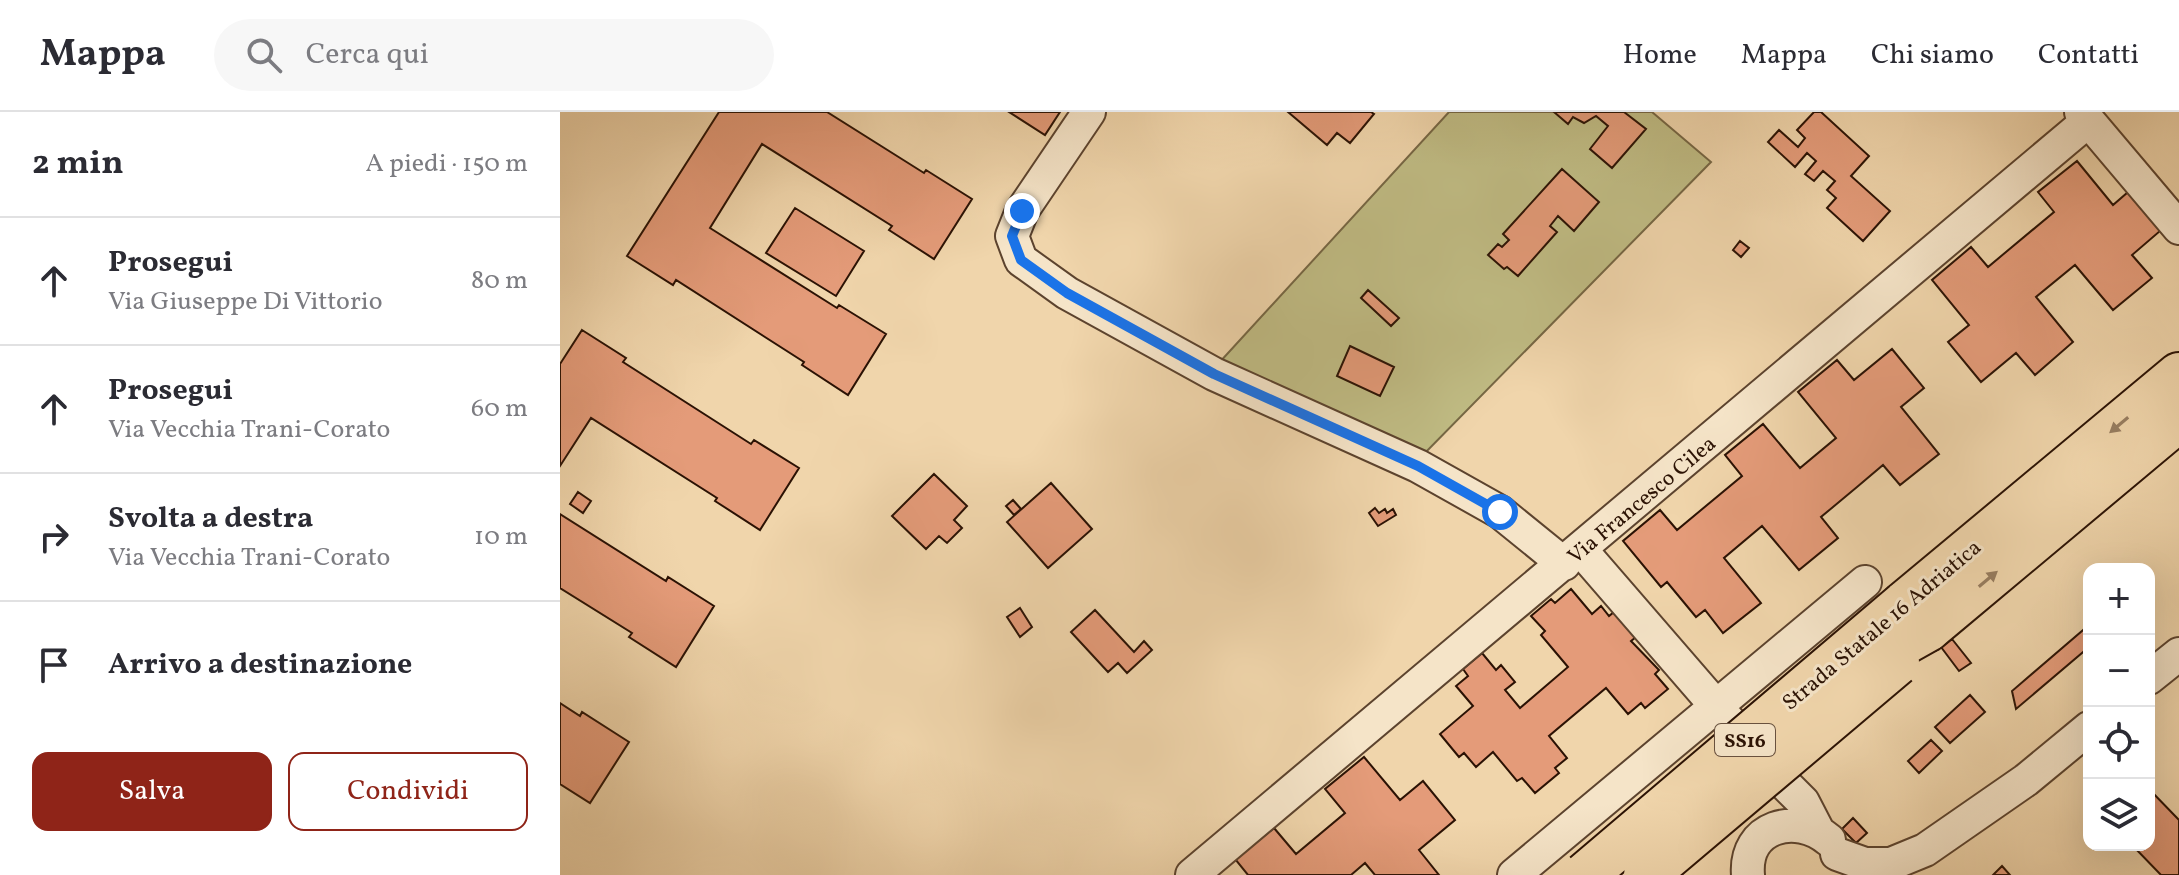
<!DOCTYPE html>
<html lang="it">
<head>
<meta charset="utf-8">
<style>
	body { margin:0; font-family:Vollkorn,serif; background:#f7f7f7; color:#2b2b33 }
	.controls { position:absolute; right:24px; bottom:24px; display:grid; overflow:hidden; border-radius:16px; box-shadow:0 8px 32px #0002 }
	.controls button { width:72px; height:72px; display:grid; place-items:center; padding:0; border:0; border-bottom:2px solid #e1e1e2; background:#fff; color:#2b2b33; font:40px sans-serif }
	.stop { position:absolute; width:24px; height:24px; margin:-18px; border:6px solid #1a73e8; border-radius:50%; background:#fff }
	.stop.end { background:#1a73e8; border-color:#fff; box-shadow:0 2px 8px #0008 }
	.list { margin:0; padding:0; list-style:none }
	h2 { display:flex; justify-content:space-between; align-items:center; height:104px; margin:0; padding:0 32px; font-size:34px }
	h2 small { font-size:26px; font-weight:400; color:#7c7c81 }
	.list li { display:grid; grid-template-columns:52px 1fr auto; gap:24px; align-items:center; box-sizing:border-box; height:128px; padding:0 32px; border-top:2px solid #e1e1e2 }
	.list b { display:block; font-size:30px; white-space:nowrap }
	.list p { margin:0; font-size:26px; white-space:nowrap; color:#7c7c81 }
	.list em { font-size:26px; font-style:normal; color:#7c7c81 }
	.actions { display:flex; gap:16px; padding:24px 32px }
	.actions a { flex:1; padding:18px 0; border:2px solid #8f2418; border-radius:16px; text-align:center; font-size:28px; color:#8f2418 }
	.actions .main { background:#8f2418; color:#fff }
	.icon { flex:none; width:44px; height:44px; fill:none; stroke:currentColor; stroke-width:2; stroke-linecap:round; stroke-linejoin:round }
	.map { position:relative; flex:none; width:1619px; height:763px; overflow:hidden }
	header { display:flex; align-items:center; gap:48px; box-sizing:border-box; height:112px; padding:0 40px; background:#fff; border-bottom:2px solid #e1e1e2 }
	header strong { font-size:38px }
	nav { display:flex; gap:44px; margin-inline-start:auto; font-size:28px }
	.search { width:560px; height:72px; background:#f7f7f7; display:flex; align-items:center; gap:20px; box-sizing:border-box; padding:0 28px; border-radius:44px; color:#7c7c81; font-size:30px }
	main { display:flex }
	aside { flex:1; background:#fff }
	.map>svg:first-child { display:block }
</style>
</head>
<body>
<header>
<strong>Mappa</strong>
<div class="search"><svg class="icon" aria-label="search" viewBox="0 0 24 24"><circle cx="10" cy="10" r="6"/><path d="M15 15l6 6"/></svg>Cerca qui</div>
<nav><a>Home</a><a>Mappa</a><a>Chi siamo</a><a>Contatti</a></nav>
</header>
<main>
<aside>
<h2>2 min<small>A piedi · 150 m</small></h2>
<ul class="list">
<li><svg class="icon" aria-label="ahead" viewBox="0 0 24 24"><path d="M12 20V5M6 11l6-6 6 6"/></svg><div><b>Prosegui</b><p>Via Giuseppe Di Vittorio</p></div><em>80 m</em></li>
<li><svg class="icon" aria-label="ahead" viewBox="0 0 24 24"><path d="M12 20V5M6 11l6-6 6 6"/></svg><div><b>Prosegui</b><p>Via Vecchia Trani-Corato</p></div><em>60 m</em></li>
<li><svg class="icon" aria-label="right" viewBox="0 0 24 24"><path d="M7 20v-9h11M14 6l5 5-5 5"/></svg><div><b>Svolta a destra</b><p>Via Vecchia Trani-Corato</p></div><em>10 m</em></li>
<li><svg class="icon" aria-label="arrive" viewBox="0 0 24 24"><path d="M6 21V4h12l-3 4 3 4H6"/></svg><div><b>Arrivo a destinazione</b></div></li>
</ul>
<div class="actions"><a class="main">Salva</a><a>Condividi</a></div>
</aside>
<div class="map">
<svg width="1619" height="763" viewBox="0 0 1619 763">
	<rect width="100%" height="100%" fill="#f0d5ab"/>
	<filter id="stains"><feTurbulence type="fractalNoise" baseFrequency=".0025" numOctaves="4"/><feColorMatrix values="0 0 0 0 .2 0 0 0 0 .09 0 0 0 0 .02 0 0 0 .5 -.17"/></filter>
	<radialGradient id="worn" r=".72"><stop offset=".6" stop-color="#630" stop-opacity="0"/><stop offset="1" stop-color="#630" stop-opacity=".3"/></radialGradient>
	<path fill="#c0bc84" stroke="#766744" stroke-width="2" d="M889 0H1092L1151 50 860 346 658 252Z"/>
	<path fill="#e49b79" stroke="#2b1204" stroke-width="2" d="M159 0H267L364 61 366 58 412 87 374 147 329 118 332 114 202 32 150 116 277 196 279 193 326 222 288 283 242 253 244 250 116 168 113 173 67 144Z
		M449 0H500L485 23Z
		M728 0H811L814 2 790 31 777 21 767 33Z
		M994 0H1064L1086 17 1052 56 1030 37 1048 14 1036 4 1024 11 1013 5 1008 12Z
		M1254 0H1261L1309 44 1291 64 1330 99 1303 129 1267 96 1276 86 1267 78 1275 69 1263 59 1254 69 1245 62 1256 49 1247 41 1235 55 1208 30 1219 18 1238 35 1245 26 1237 18Z
		M1517 49 1553 93 1575 74 1607 113 1572 143 1592 166 1553 198 1515 153 1476 185 1513 230 1475 263 1456 241 1421 270 1388 230 1409 213 1372 168 1411 135 1428 155 1494 100 1478 80Z
		M1002 57 1039 90 1014 119 998 104 990 114 997 120 958 164 947 155 944 157 928 143 938 132 942 135 949 128 943 122Z
		M235 96 304 139 276 184 206 141Z
		M1180 129 1189 136 1181 145 1173 138Z
		M808 178 839 206 831 214 801 186Z
		M22 218 66 246 63 250 191 332 194 328 239 356 200 418 155 389 157 386 31 306 0 354V252Z
		M790 234 834 255 820 284 777 264Z
		M1332 237 1364 276 1341 295 1379 342 1340 373 1323 353 1297 375 1261 405 1278 426 1239 458 1202 414 1164 446 1201 491 1163 521 1145 498 1136 505 1107 470 1101 475 1063 429 1100 398 1117 418 1182 364 1165 343 1203 312 1240 356 1276 326 1238 280 1277 248 1294 268Z
		M374 362 407 394 394 408 402 416 387 431 379 424 366 437 332 404Z
		M491 371 532 417 488 456 447 410Z
		M18 380 31 389 23 401 10 392Z
		M453 388 461 397 454 403 446 394Z
		M815 396 819 401 825 397 827 401 833 397 836 403 818 414 809 401Z
		M0 402 106 469 108 465 154 494 116 555 69 525 72 521 0 476Z
		M1011 477 1032 502 1041 494 1049 504 1054 500 1076 525 1071 529 1099 558 1095 562 1108 577 1085 596 1081 591 1068 602 1046 576 989 624 1007 646 995 656 999 661 975 681 962 666 957 669 933 640 916 655 904 641 899 645 880 622 913 594 896 574 908 564 903 557 922 541 936 558 941 553 955 570 945 578 960 596 1008 555 981 523 985 519 971 504 991 487 995 491Z
		M460 496 472 515 460 525 447 505Z
		M535 498 574 540 584 529 592 538 567 561 558 551 548 560 511 520Z
		M1529 513V535L1456 597 1452 579Z
		M1392 527 1411 551 1399 559 1381 535Z
		M1410 583 1425 600 1390 631 1375 615Z
		M0 591 20 604 22 600 69 630 30 691 0 672Z
		M1371 628 1382 639 1359 661 1348 649Z
		M804 645 840 688 863 669 895 708 859 738 879 763H815L805 751 791 763H688L675 747 714 716 736 742 785 701 765 677Z
		M1589 677 1619 708V763H1601L1572 733H1589Z
		M1293 706 1307 721 1296 731 1282 717Z
		M1442 754 1450 763H1433Z"/>
	<g fill="none" stroke-linecap="round" stroke-linejoin="round">
		<defs>
			<path id="minor" d="M529 0 462 99 452 124 461 148 507 181 654 262 858 354 940 400 1004 452
				M1521 0 1619 116
				M1021 438 1214 661 1243 690 1258 719
				M1589 566 1619 542
				M1277 742 1305 752H1331L1365 738 1466 668 1529 616
				M632 763 1528 9
				M954 763 1305 470
				M1188 763C1184 714 1236 700 1269 728"/>
			<path id="highway" d="M1344 492 1619 263
				M1368 517 1619 307"/>
		</defs>
		<use href="#minor" stroke="#5c432e" stroke-width="36"/>
		<use href="#highway" stroke="#2b1204" stroke-width="48"/>
		<use href="#minor" stroke="#f5e4c8" stroke-width="32"/>
		<use href="#highway" stroke="#f0d5ab" stroke-width="44"/>
		<defs>
			<path id="highway-bridge" d="M1303 560 1327 540 1368 517
				M1025 763 1344 492
				M1086 763 1337 551"/>
		</defs>
		<use href="#highway-bridge" stroke="#2b1204" stroke-width="48" stroke-linecap="butt"/>
		<use href="#highway-bridge" stroke="#f0d5ab" stroke-width="44"/>
	</g>
	<defs><path id="oneway-solid" d="M-6-.8H1V-3.2L6.5 0L1 3.2V.8H-6Z" transform="scale(2)"/></defs>
	<g fill="#977d60">
		<use href="#oneway-solid" transform="translate(1559 313) rotate(140)"/>
		<use href="#oneway-solid" transform="translate(1428 467) rotate(-40)"/>
	</g>
	<g fill="none" stroke-linecap="round" stroke-linejoin="round">
		<path stroke="#1a73e8" stroke-width="10" d="M462 99 452 124 461 148 507 181 654 262 858 354 940 400"/>
	</g>
	<g text-anchor="middle" stroke-width="6" stroke-linejoin="round" paint-order="stroke">
		<rect fill="#f5e4c8" stroke="#68513f" stroke-width="2" x="1155" y="612" width="60" height="32" rx="6"/>
		<g font-size="20" font-weight="bold" fill="#2b1204">
			<text x="1185" y="635">SS16</text>
		</g>
		<g font-size="22" fill="#2b1204" stroke="#f5e4c8">
			<text transform="translate(1081 387) rotate(-40)" y="8">Via Francesco Cilea</text>
			<text transform="translate(1321 512) rotate(-40)" y="8">Strada Statale 16 Adriatica</text>
		</g>
	</g>
	<rect width="100%" height="100%" filter="url(#stains)"/>
	<rect width="100%" height="100%" fill="url(#worn)"/>
</svg>
<div class="controls">
<button>+</button>
<button>−</button>
<button><svg class="icon" aria-label="locate" viewBox="0 0 24 24"><circle cx="12" cy="12" r="6"/><path d="M12 2v4M12 18v4M2 12h4M18 12h4"/></svg></button>
<button><svg class="icon" aria-label="layers" viewBox="0 0 24 24"><path d="M12 4l9 5-9 5-9-5zM3 14l9 5 9-5"/></svg></button>
</div>
<div class="stop" style="left:940px;top:400px"></div>
<div class="stop end" style="left:462px;top:99px"></div>
</div>
</main>
</body>
</html>
